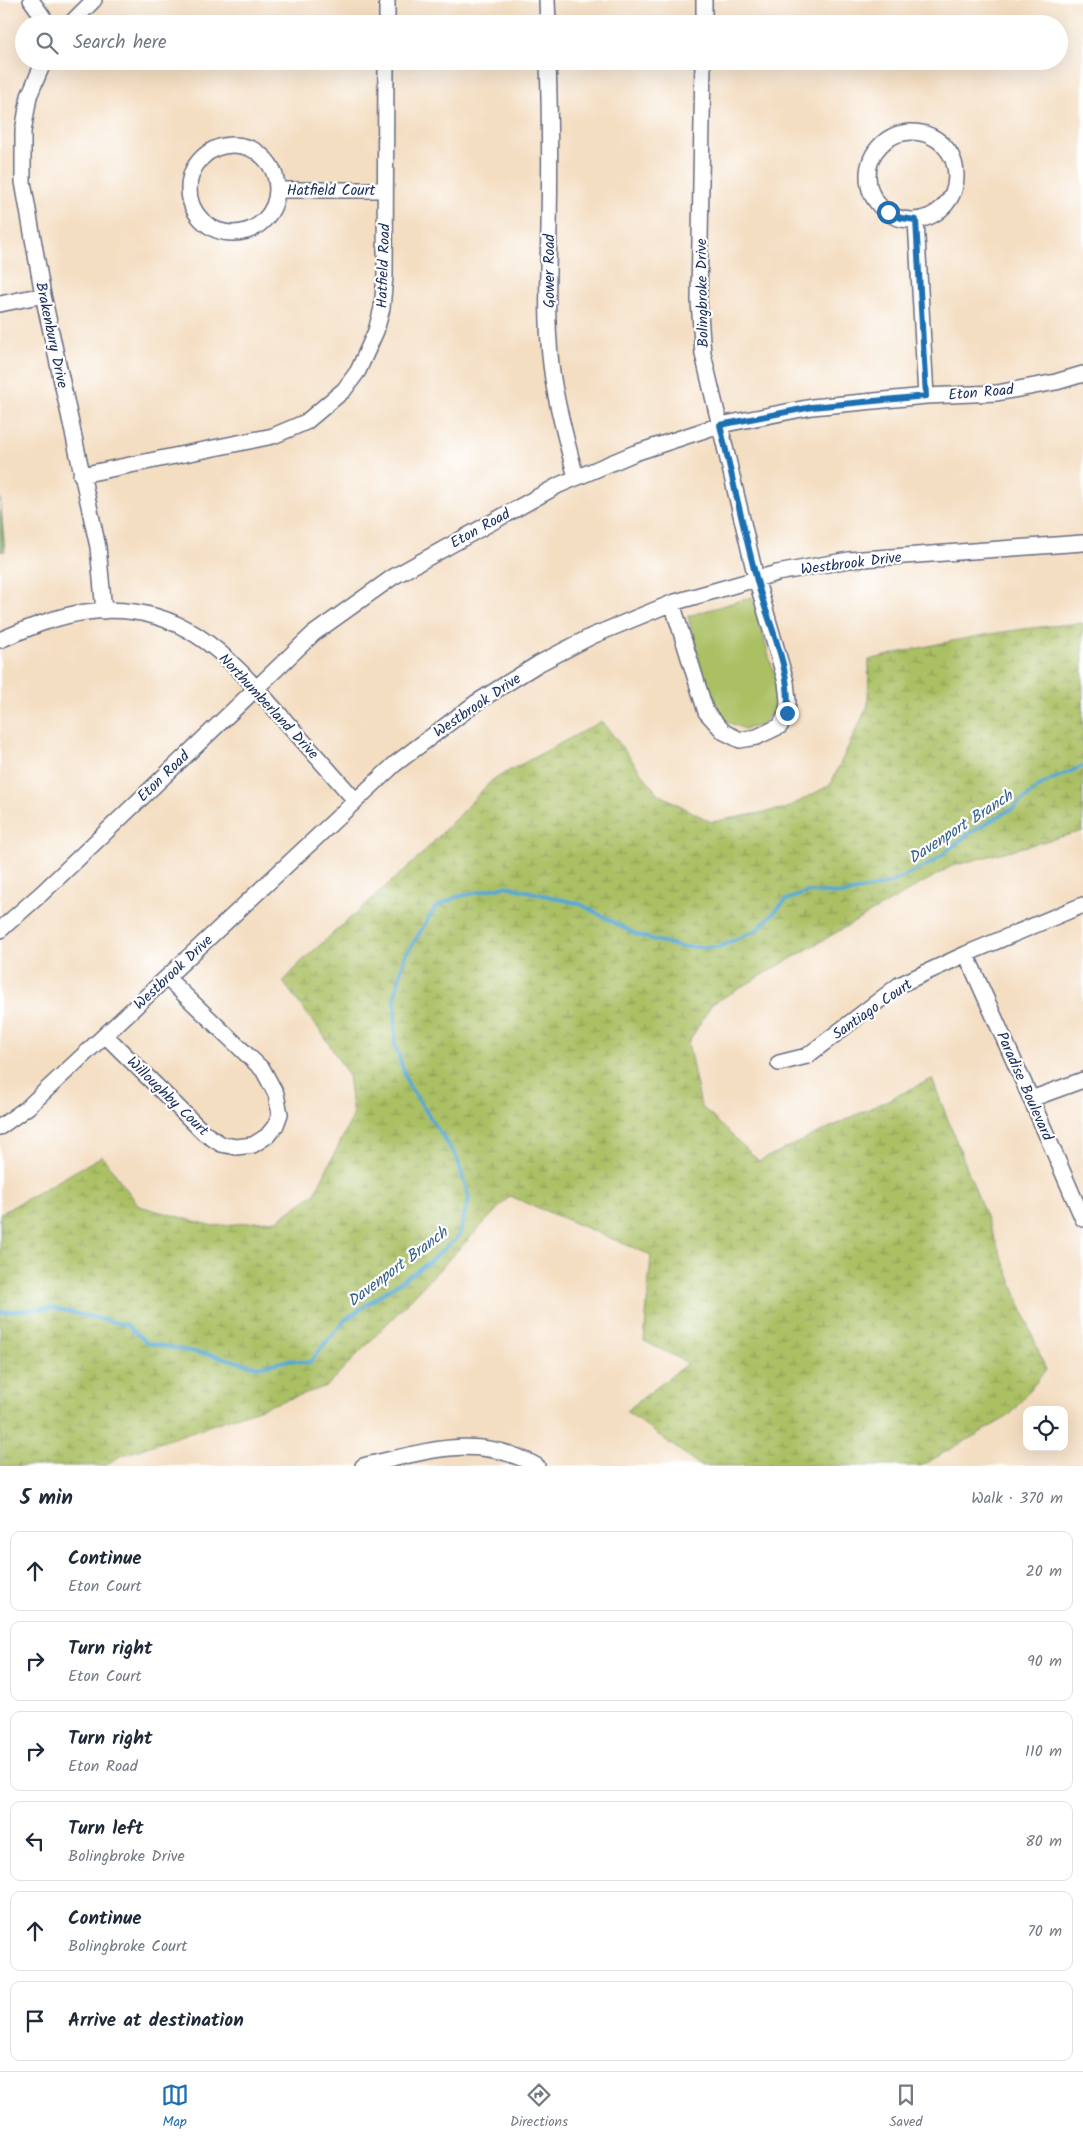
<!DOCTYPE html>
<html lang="en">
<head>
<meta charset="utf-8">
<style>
	body { margin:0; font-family:Kalam,sans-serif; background:#f2f2f3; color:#1f2937 }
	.controls { position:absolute; right:15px; bottom:15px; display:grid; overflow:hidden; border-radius:10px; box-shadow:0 5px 20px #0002 }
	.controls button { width:45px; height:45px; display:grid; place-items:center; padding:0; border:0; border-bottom:1px solid #e0e1e3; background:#fff; color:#1f2937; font:25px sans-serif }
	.stop { position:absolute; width:15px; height:15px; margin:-11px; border:4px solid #1f6fb2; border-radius:50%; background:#fff }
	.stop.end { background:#1f6fb2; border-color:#fff; box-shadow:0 1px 5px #0008 }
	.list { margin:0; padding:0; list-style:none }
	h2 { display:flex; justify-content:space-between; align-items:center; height:65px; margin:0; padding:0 20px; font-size:21px }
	h2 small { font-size:16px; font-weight:400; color:#747a83 }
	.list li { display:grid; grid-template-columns:32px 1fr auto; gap:15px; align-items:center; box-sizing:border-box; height:80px; margin:0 10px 10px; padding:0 10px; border:1px solid #e0e1e3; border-radius:10px }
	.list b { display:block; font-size:19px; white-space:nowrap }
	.list p { margin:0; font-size:16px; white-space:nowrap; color:#747a83 }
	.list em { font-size:16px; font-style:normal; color:#747a83 }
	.icon { flex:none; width:28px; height:28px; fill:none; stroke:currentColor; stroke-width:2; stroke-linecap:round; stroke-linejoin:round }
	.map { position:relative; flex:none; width:1083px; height:1466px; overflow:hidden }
	.search { position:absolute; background:#fff; box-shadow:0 5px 20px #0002; left:15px; right:15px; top:15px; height:55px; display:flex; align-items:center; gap:12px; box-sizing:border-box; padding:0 18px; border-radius:28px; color:#747a83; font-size:19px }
	.sheet { height:605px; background:#fff }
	nav { display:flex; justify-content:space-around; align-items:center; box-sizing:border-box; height:70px; border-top:1px solid #e0e1e3; background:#fff; font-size:14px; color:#747a83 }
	nav a { display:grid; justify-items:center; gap:2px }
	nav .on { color:#1f6fb2 }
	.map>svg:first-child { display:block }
</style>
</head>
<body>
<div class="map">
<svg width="1083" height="1466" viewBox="0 0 1083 1466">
	<defs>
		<pattern id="forest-crowns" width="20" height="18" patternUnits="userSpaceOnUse" patternTransform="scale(1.25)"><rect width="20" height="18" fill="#88a65a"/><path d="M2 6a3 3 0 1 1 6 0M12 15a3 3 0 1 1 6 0" fill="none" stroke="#6e884e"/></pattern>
		<pattern id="wetland-marsh" width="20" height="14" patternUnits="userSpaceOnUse" patternTransform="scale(1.25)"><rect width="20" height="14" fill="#abc064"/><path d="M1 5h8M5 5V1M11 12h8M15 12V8" fill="none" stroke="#8a9c56"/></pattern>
	</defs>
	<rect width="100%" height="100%" fill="#fff"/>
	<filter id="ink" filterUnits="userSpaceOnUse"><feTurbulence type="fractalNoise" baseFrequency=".02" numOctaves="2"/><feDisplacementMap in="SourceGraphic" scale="10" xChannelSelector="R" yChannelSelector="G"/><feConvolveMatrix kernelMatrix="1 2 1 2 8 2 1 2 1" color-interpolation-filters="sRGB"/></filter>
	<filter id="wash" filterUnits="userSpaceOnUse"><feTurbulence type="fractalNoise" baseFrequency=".0096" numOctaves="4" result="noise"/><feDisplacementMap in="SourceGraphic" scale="20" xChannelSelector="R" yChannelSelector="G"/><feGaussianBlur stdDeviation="1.12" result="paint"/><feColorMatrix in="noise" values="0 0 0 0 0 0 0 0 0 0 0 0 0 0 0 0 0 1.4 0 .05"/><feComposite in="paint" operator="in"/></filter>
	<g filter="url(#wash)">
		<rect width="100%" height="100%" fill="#f4dec2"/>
		<path fill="#abc064" stroke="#637861" d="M752 597 779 691 775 710 760 726 744 729 728 722 715 708 704 678 688 616Z"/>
		<path fill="url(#forest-crowns)" stroke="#526a5c" d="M0 498 5 551 0 552Z"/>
		<path fill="url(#wetland-marsh)" stroke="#637861" d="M1083 623V831L952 866 712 1004 688 1043 701 1106 759 1161 932 1079 1046 1370 1009 1416 921 1466H701L626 1411 688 1363 644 1341 651 1255 510 1196 327 1386 120 1456 104 1466H0V1214L102 1156 139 1206 213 1226 278 1220 315 1193 353 1116 348 1075 324 1036 283 982 302 961 420 856 492 780 602 721 657 793 711 822 787 808 830 785 868 705 869 660C940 642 1010 628 1083 623Z"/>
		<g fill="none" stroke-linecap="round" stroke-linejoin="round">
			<path stroke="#57a9d2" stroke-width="4" d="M0 1312 52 1308 127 1325 147 1343 216 1356 258 1367 290 1360 309 1363 346 1319 429 1262 459 1236 469 1198 457 1158 408 1084 395 1045V996L404 958 435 908 456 897 506 886 580 904 637 935 680 947H719L757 930 786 900 808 892 843 894 888 884 930 864 970 833 1013 808 1044 783 1083 766"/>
		</g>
	</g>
	<g filter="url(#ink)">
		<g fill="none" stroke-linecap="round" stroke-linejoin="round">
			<defs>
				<path id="minor" d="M31 0 48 24
					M547 0 548 24
					M70 24 94 0
					M387 24V0
					M704 24V0
					M44 61 29 96 23 132V182L43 295 98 547 104 611
					M548 61C550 117 550 172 549 228 548 278 545 329 553 379 558 412 568 445 576 478
					M868 176a44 44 0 1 1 88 0a44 44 0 1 1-88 0Z
					M189 189a44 44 0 1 1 88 0a44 44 0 1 1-88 0Z
					M277 190H385
					M916 220 926 396
					M0 304 43 295
					M81 475 273 436 306 422 344 390 358 371 376 331 382 308 385 276 386 61
					M672 603 706 712 724 732 740 740 757 737 780 726 787 713 788 701 786 682 756 578 703 354 699 301 703 61
					M0 640C28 628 56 616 86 612 178 600 225 652 280 715 305 743 330 772 355 800
					M0 930 42 893 313 634 393 577 559 485 635 453 720 425 812 407 926 396 997 393 1056 382 1083 374
					M966 954 1031 1099 1083 1219
					M105 1035 204 1133 221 1144 236 1147 253 1145 267 1136 276 1125 280 1114 276 1094 263 1070 167 978
					M779 1063 807 1056 899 985 966 954 1083 905
					M1031 1099 1083 1080
					M0 1127 28 1107 395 764 477 702 538 664 592 636 672 603 777 573 849 560 1083 543
					M363 1466C425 1452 477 1432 537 1466"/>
			</defs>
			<use href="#minor" stroke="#676c81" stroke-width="18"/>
			<use href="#minor" stroke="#fff" stroke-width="15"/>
		</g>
	</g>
	<g fill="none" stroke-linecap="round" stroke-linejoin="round" filter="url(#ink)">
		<path stroke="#1f6fb2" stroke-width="6" d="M787 713C793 670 766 619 756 577 743 527 732 476 720 425L812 407 926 396 916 220 901 218 888 212"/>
	</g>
	<g text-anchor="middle" stroke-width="4.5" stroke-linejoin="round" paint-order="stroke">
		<g font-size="15" fill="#1b2f5e" stroke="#fff">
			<text x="331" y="195">Hatfield Court</text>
			<text transform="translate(383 266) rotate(-88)" y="5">Hatfield Road</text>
			<text transform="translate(549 271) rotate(-90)" y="5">Gower Road</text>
			<text transform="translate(702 293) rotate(-91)" y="5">Bolingbroke Drive</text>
			<text transform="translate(52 335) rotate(78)" y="5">Brakenbury Drive</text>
			<text transform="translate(981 392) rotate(-5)" y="5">Eton Road</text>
			<text transform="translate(480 528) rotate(-29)" y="5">Eton Road</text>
			<text transform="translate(851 563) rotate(-7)" y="5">Westbrook Drive</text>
			<text transform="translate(477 705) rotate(-34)" y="5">Westbrook Drive</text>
			<text transform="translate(269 706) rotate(47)" y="5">Northumberland Drive</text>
			<text transform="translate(163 776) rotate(-44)" y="5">Eton Road</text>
			<text transform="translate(173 972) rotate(-43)" y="5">Westbrook Drive</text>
			<text transform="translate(872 1009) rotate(-35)" y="5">Santiago Court</text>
			<text transform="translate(1025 1086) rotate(66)" y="5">Paradise Boulevard</text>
			<text transform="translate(168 1096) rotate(44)" y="5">Willoughby Court</text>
		</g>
		<g font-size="16" font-style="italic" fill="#33608c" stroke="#fff">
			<text transform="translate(960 826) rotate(-33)" y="6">Davenport Branch</text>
			<text transform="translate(397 1266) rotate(-37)" y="6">Davenport Branch</text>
		</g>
	</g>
</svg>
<div class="controls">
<button><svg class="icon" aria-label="locate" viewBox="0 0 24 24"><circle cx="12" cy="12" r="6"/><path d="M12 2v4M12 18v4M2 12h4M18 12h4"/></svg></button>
</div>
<div class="stop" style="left:888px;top:212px"></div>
<div class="stop end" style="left:787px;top:713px"></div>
<div class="search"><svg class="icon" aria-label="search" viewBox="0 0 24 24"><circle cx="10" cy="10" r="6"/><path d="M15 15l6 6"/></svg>Search here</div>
</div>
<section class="sheet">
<h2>5 min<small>Walk · 370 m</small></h2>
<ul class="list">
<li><svg class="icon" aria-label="ahead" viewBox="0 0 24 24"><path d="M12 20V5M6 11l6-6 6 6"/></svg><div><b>Continue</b><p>Eton Court</p></div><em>20 m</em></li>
<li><svg class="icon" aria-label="right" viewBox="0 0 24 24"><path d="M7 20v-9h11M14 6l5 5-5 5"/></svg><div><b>Turn right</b><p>Eton Court</p></div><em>90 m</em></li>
<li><svg class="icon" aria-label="right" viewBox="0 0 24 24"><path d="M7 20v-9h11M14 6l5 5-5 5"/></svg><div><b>Turn right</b><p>Eton Road</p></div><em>110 m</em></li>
<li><svg class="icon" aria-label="left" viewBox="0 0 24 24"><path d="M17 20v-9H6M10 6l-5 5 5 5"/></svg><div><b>Turn left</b><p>Bolingbroke Drive</p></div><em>80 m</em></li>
<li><svg class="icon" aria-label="ahead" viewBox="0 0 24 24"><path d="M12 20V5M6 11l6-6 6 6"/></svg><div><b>Continue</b><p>Bolingbroke Court</p></div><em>70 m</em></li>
<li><svg class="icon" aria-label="arrive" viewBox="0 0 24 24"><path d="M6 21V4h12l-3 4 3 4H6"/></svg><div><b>Arrive at destination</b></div></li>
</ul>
</section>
<nav>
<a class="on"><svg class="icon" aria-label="map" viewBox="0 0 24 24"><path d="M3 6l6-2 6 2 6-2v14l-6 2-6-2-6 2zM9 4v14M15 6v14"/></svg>Map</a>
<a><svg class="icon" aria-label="directions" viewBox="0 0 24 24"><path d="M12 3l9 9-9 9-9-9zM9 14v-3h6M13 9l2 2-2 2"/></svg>Directions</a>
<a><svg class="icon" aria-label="saved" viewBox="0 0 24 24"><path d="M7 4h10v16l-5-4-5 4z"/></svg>Saved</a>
</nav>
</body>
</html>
